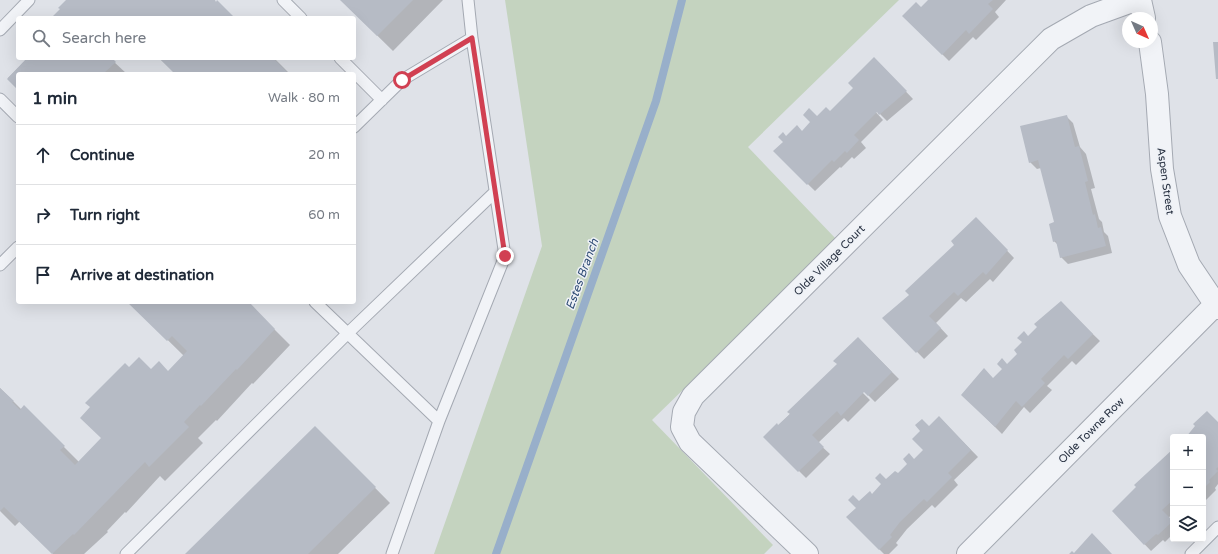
<!DOCTYPE html>
<html lang="en">
<head>
<meta charset="utf-8">
<style>
	body { margin:0; font-family:"Varela Round",sans-serif; background:#f6f6f7; color:#1f2937 }
	.controls { position:absolute; right:12px; bottom:12px; display:grid; overflow:hidden; border-radius:4px; box-shadow:0 4px 16px #0002 }
	.controls button { width:36px; height:36px; display:grid; place-items:center; padding:0; border:0; border-bottom:1px solid #e0e1e3; background:#fff; color:#1f2937; font:20px sans-serif }
	.compass { position:absolute; left:1122px; top:12px; width:36px; height:36px; border-radius:50%; background:#fff; box-shadow:0 4px 16px #0002; rotate:135deg }
	.stop { position:absolute; width:12px; height:12px; margin:-9px; border:3px solid #d14052; border-radius:50%; background:#fff }
	.stop.end { background:#d14052; border-color:#fff; box-shadow:0 1px 4px #0008 }
	.list { margin:0; padding:0; list-style:none }
	h2 { display:flex; justify-content:space-between; align-items:center; height:52px; margin:0; padding:0 16px; font-size:17px }
	h2 small { font-size:13px; font-weight:400; color:#747a83 }
	.list li { display:grid; grid-template-columns:26px 1fr auto; gap:12px; align-items:center; box-sizing:border-box; height:60px; padding:0 16px; border-top:1px solid #e0e1e3 }
	.list b { display:block; font-size:15px; white-space:nowrap }
	.list em { font-size:13px; font-style:normal; color:#747a83 }
	.icon { flex:none; width:22px; height:22px; fill:none; stroke:currentColor; stroke-width:2; stroke-linecap:round; stroke-linejoin:round }
	.map { position:relative; flex:none; width:1218px; height:554px; overflow:hidden }
	.search { position:absolute; background:#fff; box-shadow:0 4px 16px #0002; left:16px; top:16px; width:340px; height:44px; display:flex; align-items:center; gap:10px; box-sizing:border-box; padding:0 14px; border-radius:4px; color:#747a83; font-size:15px }
	.panel { position:absolute; background:#fff; box-shadow:0 4px 16px #0002; left:16px; top:72px; width:340px; height:232px; border-radius:4px }
	.map>svg:first-child { display:block }
</style>
</head>
<body>
<div class="map">
<svg width="1218" height="554" viewBox="0 0 1218 554">
	<rect width="100%" height="100%" fill="#dfe2e8"/>
	<path fill="#c4d3bf" d="M505 0H899L748 147 837 240 652 420 773 545 764 554H434L542 246Z"/>
	<path fill="#0003" d="M341 0H443L393 51Z
		M929 0H1006L995 12 999 17 976 40 973 37 949 61 904 16 921 9Z
		M28 58H116L113 61 127 74H18V88L8 78Z
		M159 58H274L288 72 287 74H176Z
		M874 58 913 99 887 121 874 108 873 109 883 120 861 142 866 148 854 159 852 157 841 168 840 167 815 191 774 151 784 142 786 137 802 132 817 117 830 112 854 88Z
		M1066 116 1073 123 1080 147 1086 154 1095 188 1091 189 1099 219 1102 222 1104 232 1108 236 1112 253 1068 264 1061 257 1058 245 1054 241 1055 223 1041 168 1037 169 1030 162Z
		M976 218 1014 258 993 282 990 279 966 302 961 298 936 323 948 336 924 359 884 318 910 295 956 246Z
		M129 302H247L290 345 253 384 252 383 217 421 216 420 198 438 203 443 165 481 160 476 126 513 125 512 107 531 108 532 84 554H53L20 521 15 526 0 511V388L21 409 24 407 79 462 102 439 129 369 168 372 184 356Z
		M1061 303 1100 341 1076 365 1072 361 1047 386 1052 390 1030 413 1024 407 1002 434 963 395 993 379 1019 354 1028 337Z
		M858 338 899 379 875 402 861 388 860 390 870 400 848 422 844 418 818 443 830 454 806 478 765 437 778 426 839 365Z
		M939 417 978 457 954 480 958 485 935 508 932 505 907 529 896 543 898 545 889 554H884L847 517 857 508 859 502 872 495 886 481 898 475 925 450 929 427Z
		M1218 424V484L1215 488 1216 490 1203 503V437H1187Z
		M315 427 390 503 338 554H187Z
		M1173 450V514L1168 518 1173 522V534L1165 542 1163 540 1151 551 1113 511Z"/>
	<g fill="none" stroke-linecap="round" stroke-linejoin="round">
		<path stroke="#98afca" stroke-width="8" d="M496 554 656 101 682 0"/>
	</g>
	<path fill="#b6bbc5" d="M66 0H215L216 2 217 0 235 18H121L119 16 117 18H51L60 9 58 8Z
		M340 0H413L377 36Z
		M928 0H993L988 4 993 9 969 34 966 30 942 55 902 16 916 2 921 7Z
		M1213 42H1218V79H1216Z
		M874 57 907 91 879 115 877 112 854 135 859 140 847 153 845 151 834 162 832 160 807 185 773 151 783 142 778 137 783 132 786 136 797 125 802 131 810 122 803 115 809 108 817 116 826 107 830 111 853 88 848 83Z
		M27 58H112L116 62 104 73 105 74H18V90L7 79Z
		M161 58H273L289 74H175L160 59Z
		M1067 115 1075 147 1079 146 1088 181 1085 182 1093 215 1095 214 1098 228 1101 227 1106 246 1060 258 1056 241 1053 242 1049 224 1054 222 1038 160 1029 163 1020 126Z
		M976 217 1008 250 986 275 983 272 958 296 954 292 929 316 941 328 916 353 882 318 909 295 905 291 954 245 951 241Z
		M1061 301 1093 334 1068 359 1064 355 1041 379 1045 383 1022 407 1016 401 995 427 961 395 984 368 993 378 1002 369 997 364 1002 358 1007 364 1017 354 1014 350 1022 342 1017 338 1024 331 1028 336 1037 327 1034 324Z
		M127 302H249L275 329 237 370 236 369 201 406 200 405 184 422 189 427 149 467 145 462 74 535 73 534 52 554 4 507 0 511V388L14 401 12 402 20 410 24 405 65 446 60 450 75 465 101 438 80 418 90 407 85 403 125 363 129 367 139 357 151 369 159 361 168 371 187 351 172 336 167 341Z
		M858 337 892 372 868 396 864 392 841 416 837 411 812 435 824 447 798 472 763 437 777 423 778 425 790 414 787 412 837 364 833 361Z
		M1207 411 1218 422V467L1216 469 1218 471 1209 480 1210 482 1203 489V437H1186L1195 426 1193 424Z
		M939 416 971 450 948 473 952 477 927 502 924 499 900 522 890 535 892 537 879 550 846 517 856 508 848 500 853 495 859 501 870 491 872 494 881 484 875 478 880 473 886 479 895 471 898 473 907 464 903 459 909 453 914 459 923 450 912 439 920 431 915 425 922 419 929 426Z
		M315 426 376 487 308 554H185Z
		M1173 449V500L1162 510 1173 521 1158 535 1156 534 1144 545 1112 511 1136 487 1134 485Z
		M1092 533 1112 554H1069L1072 551 1074 553Z"/>
	<g fill="none" stroke-linecap="round" stroke-linejoin="round">
		<defs>
			<path id="service" d="M283 0 301 18
				M0 30 29 0
				M340 58 382 100
				M0 99 18 117
				M354 127 402 80 472 38
				M0 265 18 247
				M315 302 439 421 392 554
				M439 421 505 256 472 38 468 0
				M126 554 348 333 495 192
				M1191 554 1218 527"/>
			<path id="minor" d="M1140 0 1144 18
				M1150 42 1157 94 1162 169 1170 216 1189 265 1218 308
				M807 554 690 442 682 427 684 412 693 396 1051 39 1091 16 1135 0
				M968 554 1215 305"/>
		</defs>
		<use href="#service" stroke="#a4a9b2" stroke-width="13"/>
		<use href="#minor" stroke="#a4a9b2" stroke-width="24"/>
		<use href="#service" stroke="#f1f3f7" stroke-width="11"/>
		<use href="#minor" stroke="#f1f3f7" stroke-width="22"/>
	</g>
	<g fill="none" stroke-linecap="round" stroke-linejoin="round">
		<path stroke="#d14052" stroke-width="5" d="M402 80 472 38 505 256"/>
	</g>
	<g text-anchor="middle" stroke-width="3" stroke-linejoin="round" paint-order="stroke">
		<g font-size="11" fill="#273040" stroke="#eef1f6">
			<text transform="translate(1166 181) rotate(82)" y="4">Aspen Street</text>
			<text transform="translate(829 260) rotate(-45)" y="4">Olde Village Court</text>
			<text transform="translate(1091 430) rotate(-45)" y="4">Olde Towne Row</text>
		</g>
		<g font-size="12" font-style="italic" fill="#304d75" stroke="#eef1f6">
			<text transform="translate(582 274) rotate(-70)" y="4">Estes Branch</text>
		</g>
	</g>
</svg>
<div class="controls">
<button>+</button>
<button>−</button>
<button><svg class="icon" aria-label="layers" viewBox="0 0 24 24"><path d="M12 4l9 5-9 5-9-5zM3 14l9 5 9-5"/></svg></button>
</div>
<svg class="compass" viewBox="-18 -18 36 36"><path d="M0-13l5 13h-10z" fill="#e53935"/><path d="M0 13l5-13h-10z" fill="#747a83"/></svg>
<div class="stop" style="left:402px;top:80px"></div>
<div class="stop end" style="left:505px;top:256px"></div>
<div class="search"><svg class="icon" aria-label="search" viewBox="0 0 24 24"><circle cx="10" cy="10" r="6"/><path d="M15 15l6 6"/></svg>Search here</div>
<section class="panel">
<h2>1 min<small>Walk · 80 m</small></h2>
<ul class="list">
<li><svg class="icon" aria-label="ahead" viewBox="0 0 24 24"><path d="M12 20V5M6 11l6-6 6 6"/></svg><div><b>Continue</b></div><em>20 m</em></li>
<li><svg class="icon" aria-label="right" viewBox="0 0 24 24"><path d="M7 20v-9h11M14 6l5 5-5 5"/></svg><div><b>Turn right</b></div><em>60 m</em></li>
<li><svg class="icon" aria-label="arrive" viewBox="0 0 24 24"><path d="M6 21V4h12l-3 4 3 4H6"/></svg><div><b>Arrive at destination</b></div></li>
</ul>
</section>
</div>
</body>
</html>
